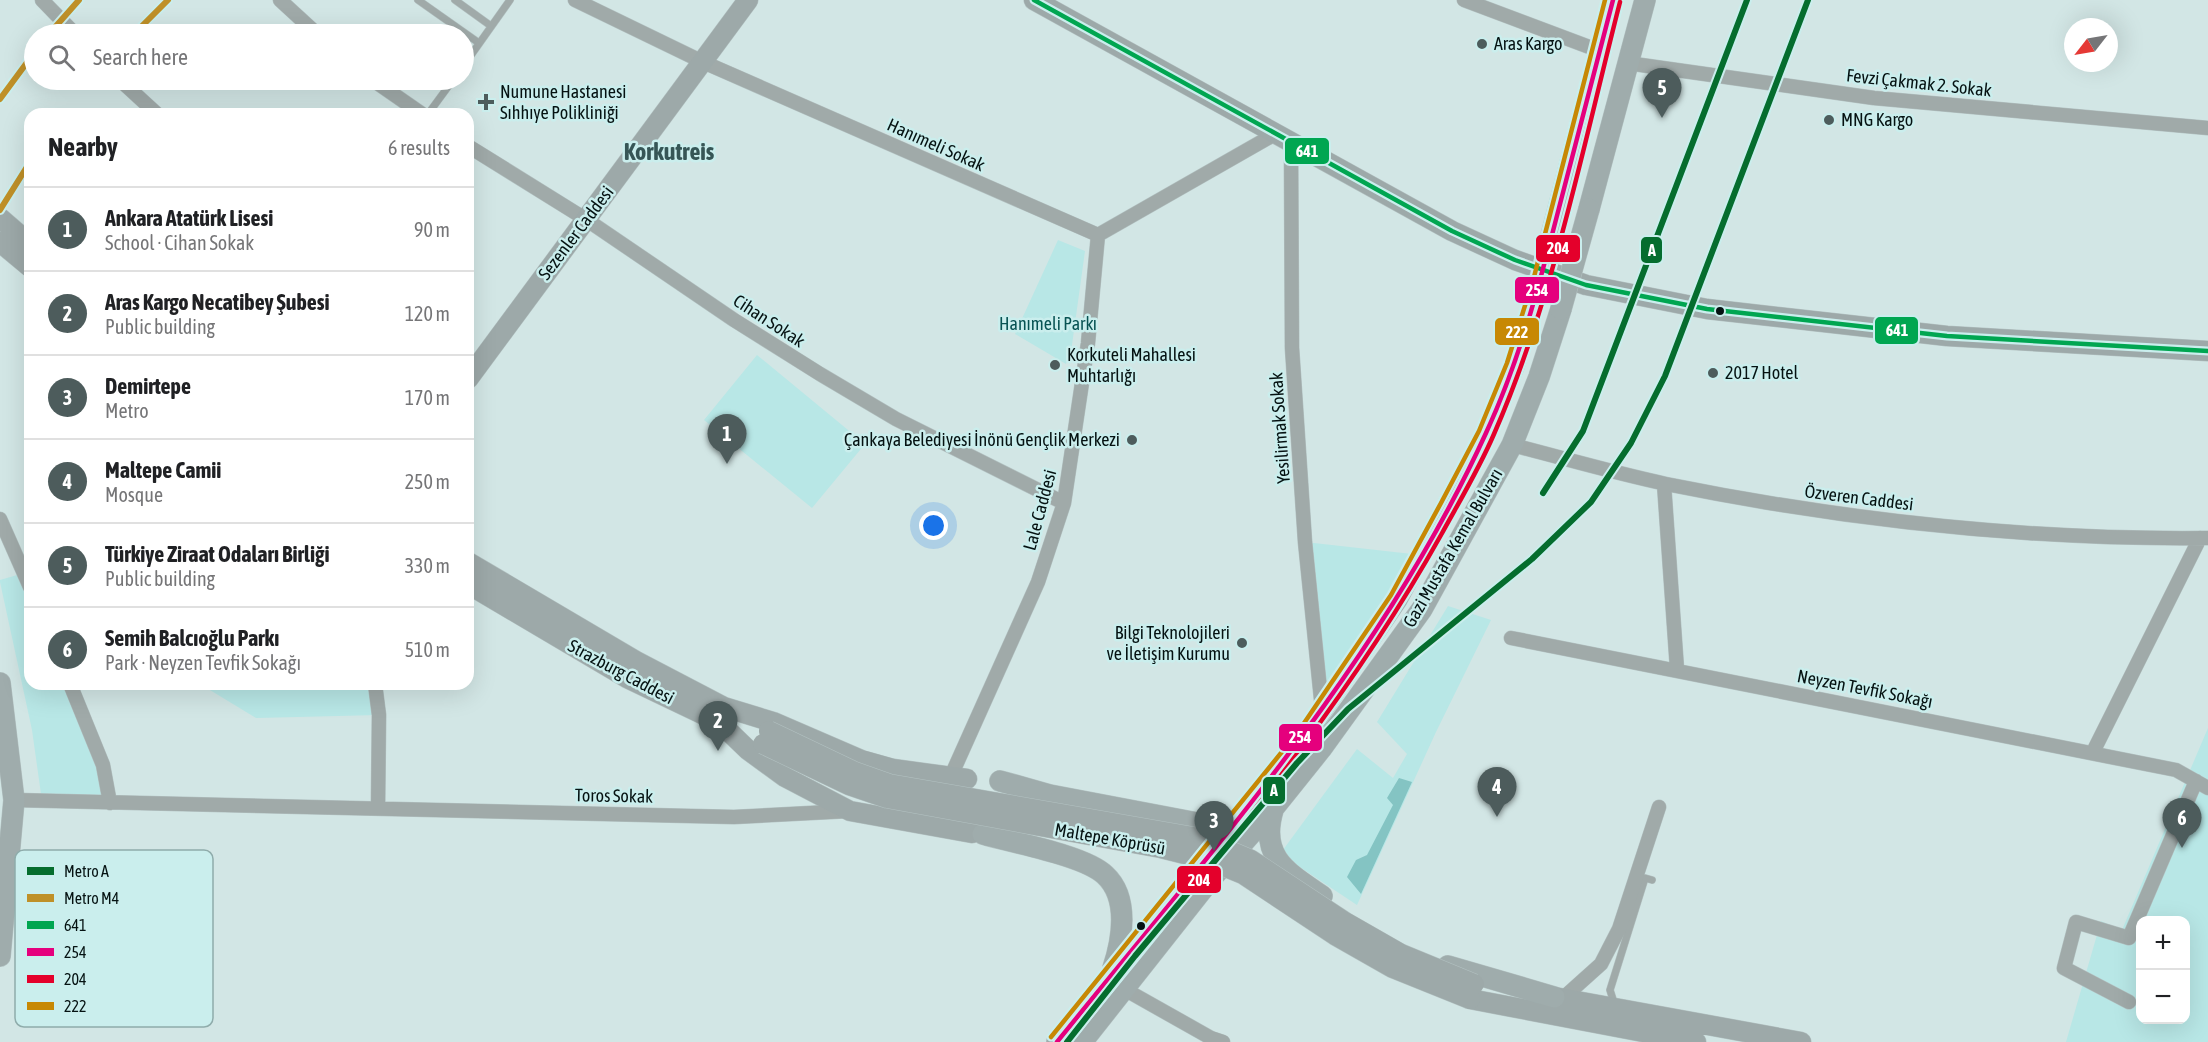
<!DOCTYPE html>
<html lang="en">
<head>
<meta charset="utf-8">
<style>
	body { margin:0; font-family:"Asap Condensed",sans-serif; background:#f6f6f6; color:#202124 }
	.controls { position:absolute; right:18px; bottom:18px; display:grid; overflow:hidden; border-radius:12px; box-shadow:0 6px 24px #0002 }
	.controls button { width:54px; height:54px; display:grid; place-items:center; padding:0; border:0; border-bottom:2px solid #e0e0e0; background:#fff; color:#202124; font:30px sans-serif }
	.compass { position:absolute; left:2064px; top:18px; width:54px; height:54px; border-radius:50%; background:#fff; box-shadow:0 6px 24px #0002; rotate:239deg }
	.you { position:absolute; left:934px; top:526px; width:21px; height:21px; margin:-15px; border:4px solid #fff; border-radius:50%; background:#1a73e8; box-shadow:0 0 0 9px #1a73e833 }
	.badge { display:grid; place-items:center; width:39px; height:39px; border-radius:50%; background:#4d5c5c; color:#fff; font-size:20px; font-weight:700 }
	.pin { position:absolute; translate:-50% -50px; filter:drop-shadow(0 2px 3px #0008) }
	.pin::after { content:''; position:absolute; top:32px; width:21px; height:18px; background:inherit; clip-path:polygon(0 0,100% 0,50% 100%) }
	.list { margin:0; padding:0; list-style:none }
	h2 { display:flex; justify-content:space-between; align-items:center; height:78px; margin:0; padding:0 24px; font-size:26px }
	h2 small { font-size:20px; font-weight:400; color:#757577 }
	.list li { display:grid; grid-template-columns:39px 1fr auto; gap:18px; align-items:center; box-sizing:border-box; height:84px; padding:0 24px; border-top:2px solid #e0e0e0 }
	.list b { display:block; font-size:22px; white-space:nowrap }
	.list p { margin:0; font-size:20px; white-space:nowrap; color:#757577 }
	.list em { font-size:20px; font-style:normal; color:#757577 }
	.icon { flex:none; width:33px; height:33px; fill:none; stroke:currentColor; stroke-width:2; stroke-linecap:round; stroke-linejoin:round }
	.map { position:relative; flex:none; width:2208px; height:1042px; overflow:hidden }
	.search { position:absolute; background:#fff; box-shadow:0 6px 24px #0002; left:24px; top:24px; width:450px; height:66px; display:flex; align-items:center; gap:15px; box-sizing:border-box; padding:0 21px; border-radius:33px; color:#757577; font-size:22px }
	.panel { position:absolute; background:#fff; box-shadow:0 6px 24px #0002; left:24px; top:108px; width:450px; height:582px; border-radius:18px }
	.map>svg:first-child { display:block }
</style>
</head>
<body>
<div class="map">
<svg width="2208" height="1042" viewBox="0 0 2208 1042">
	<rect width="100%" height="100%" fill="#d2e6e5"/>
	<path fill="#b8e7e6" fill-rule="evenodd" d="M1058 240 1085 251 1072 345 1066 364 1015 334Z
		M757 355 865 444 812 508 704 420Z
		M1305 542 1421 555 1322 709Z
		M24 573 30 587V684H70L110 803 42 801 32 730 0 582V580Z
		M1448 606 1491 620 1436 732 1357 905 1280 854 1357 749 1393 778 1407 754 1377 722Z
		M200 684H375L379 715 256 718Z
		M2208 728V1042H2066L2101 921 2122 930ZM2140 920H2186V1020H2140Z"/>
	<path fill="#84c4c3" d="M1399 778 1412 782 1361 894 1347 877 1356 860 1367 855 1393 805 1387 798Z"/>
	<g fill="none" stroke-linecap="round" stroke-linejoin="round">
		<defs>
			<path id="lane" d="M418 0 479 43
				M455 0 491 26
				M464 65 510 0
				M428 114 453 80
				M1615 1006 1610 990 1645 878 1652 880"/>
			<path id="street" d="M42 0 75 34
				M280 0 317 34
				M575 0 703 62 1098 235
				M1464 0 1600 51
				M1627 63 1874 98 2208 128
				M120 80 157 114
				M373 80 422 114
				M1291 143 1292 348 1305 542 1322 709
				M468 146 587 220 734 320 820 374 896 419 1064 503
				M1098 235 1275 134
				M1512 445C1563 458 1614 473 1666 484 1844 520 2026 540 2208 538
				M1664 484 1677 669
				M0 519 30 587
				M1511 638 2176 770 2208 788
				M70 684 103 765 110 803
				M375 684 379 715 378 808
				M2093 752 2200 538
				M951 776 1038 582 1064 503 1088 343 1098 235
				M14 800 734 817 849 811
				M1124 989 1211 1038 1223 1042
				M1562 999 1601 964 1619 929 1659 807
				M2129 1002 2064 968 2076 922 2129 938 2196 781"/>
			<path id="secondary" d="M1034 0 1452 231 1515 260 1586 285 1707 309 1947 336 2208 351
				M0 218 30 244
				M0 242 30 267
				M468 379 748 0
				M468 562 636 661 724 707 773 722 861 760 893 769 967 779
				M468 584 627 678 719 722 748 750 785 777 850 811 972 833
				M1538 994 1801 1042
				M1470 999 1696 1042"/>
			<path id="primary" d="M1560 202 1613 0
				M1589 209 1645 0
				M0 683 14 800 0 956
				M1000 781 1050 795 1208 825 1233 820
				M1273 810C1259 857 1287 872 1322 896
				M983 834C1013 843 1084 855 1105 875 1130 898 1122 941 1113 968
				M1448 966 1554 997
				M1057 1042 1304 736 1397 599 1486 434 1514 366 1534 301
				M1082 1042 1210 880 1273 809 1321 749 1422 609 1512 445 1539 377 1561 309"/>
		</defs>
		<use href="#lane" stroke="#b3c2c2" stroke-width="8"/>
		<use href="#street" stroke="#b3c2c2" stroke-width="15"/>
		<use href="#secondary" stroke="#b3c2c2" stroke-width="21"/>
		<use href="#primary" stroke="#b3c2c2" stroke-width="22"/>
		<use href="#lane" stroke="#a0aaa9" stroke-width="7"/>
		<use href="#street" stroke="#a0aaa9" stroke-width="14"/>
		<use href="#secondary" stroke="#9da9a9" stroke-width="20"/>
		<use href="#primary" stroke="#9facac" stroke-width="21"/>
		<defs>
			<path id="secondary-bridge" d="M769 731 855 772 889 784 1199 838 1251 860 1345 922 1401 954 1474 984
				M763 744 849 785 887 798 1161 848 1209 860 1243 874 1335 935 1393 968 1470 999"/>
			<path id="primary-bridge" d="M1534 301 1560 202
				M1561 309 1589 209"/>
		</defs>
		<use href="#secondary-bridge" stroke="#b3c2c2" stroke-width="21" stroke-linecap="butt"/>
		<use href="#primary-bridge" stroke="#b3c2c2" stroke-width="22" stroke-linecap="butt"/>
		<use href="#secondary-bridge" stroke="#9da9a9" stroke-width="20"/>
		<use href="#primary-bridge" stroke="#9facac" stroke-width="21"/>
		<defs>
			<path id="bus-1" d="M1034 0 1452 231 1515 260 1586 285 1707 309 1947 336 2208 351"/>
			<path id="bus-2" d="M1057 1042C1213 849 1382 661 1486 433 1520 360 1540 282 1560 204 1578 136 1595 68 1613 0"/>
			<path id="bus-3" d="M1067 1042C1199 878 1338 720 1441 535 1459 502 1479 469 1494 434 1554 297 1583 146 1620 2"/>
			<path id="bus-4" d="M1051 1037 1298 732 1391 595 1441 503 1479 431 1507 363 1534 277 1605 0"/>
		</defs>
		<use href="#bus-1" stroke="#caeeed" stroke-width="9"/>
		<use href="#bus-2" stroke="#caeeed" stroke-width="9"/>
		<use href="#bus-3" stroke="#caeeed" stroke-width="9"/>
		<use href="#bus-4" stroke="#caeeed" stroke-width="9"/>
		<use href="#bus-1" stroke="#00a651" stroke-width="4.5"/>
		<use href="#bus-2" stroke="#e5007d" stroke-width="4.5"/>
		<use href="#bus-3" stroke="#e4002b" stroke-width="4.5"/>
		<use href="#bus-4" stroke="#c78804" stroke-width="4.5"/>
		<defs>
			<path id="metro-1" d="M1543 493 1583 431 1747 0
				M1067 1042 1135 956 1297 763 1348 709 1532 559 1591 502 1631 443 1665 376 1808 0"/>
			<path id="metro-2" d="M49 34 79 0
				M134 34 168 0
				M0 99 34 53
				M0 210 30 162"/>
		</defs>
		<use href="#metro-1" stroke="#caeeed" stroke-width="10"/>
		<use href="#metro-2" stroke="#caeeed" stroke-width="10"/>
		<use href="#metro-1" stroke="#056d2e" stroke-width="6"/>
		<use href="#metro-2" stroke="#bf9028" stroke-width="6"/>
	</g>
	<g fill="#4d5c5c" stroke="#caeeed" stroke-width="2">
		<circle cx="1482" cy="44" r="6"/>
		<path d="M483 93h6v6h6v6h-6v6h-6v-6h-6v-6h6z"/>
		<circle cx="1829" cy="120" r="6"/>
		<circle cx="1055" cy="365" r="6"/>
		<circle cx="1713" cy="373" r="6"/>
		<circle cx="1132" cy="440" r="6"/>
		<circle cx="1242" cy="643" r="6"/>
	</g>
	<g fill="#051212" stroke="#caeeed" stroke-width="2">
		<circle cx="1720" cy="311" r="5"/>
		<circle cx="1141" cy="926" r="5"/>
	</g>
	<g text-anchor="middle" stroke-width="5" stroke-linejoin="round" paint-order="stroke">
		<g font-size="18" fill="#051212" stroke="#caeeed" text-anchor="start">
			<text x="1494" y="50">Aras Kargo</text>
			<text x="500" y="98">Numune Hastanesi<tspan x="500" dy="21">Sıhhıye Polikliniği</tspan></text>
			<text x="1841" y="126">MNG Kargo</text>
			<text x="1067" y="361">Korkuteli Mahallesi<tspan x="1067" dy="21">Muhtarlığı</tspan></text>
			<text x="1725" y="379">2017 Hotel</text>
			<text x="1120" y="446" text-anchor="end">Çankaya Belediyesi İnönü Gençlik Merkezi</text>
			<text x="1230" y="639" text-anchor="end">Bilgi Teknolojileri<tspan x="1230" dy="21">ve İletişim Kurumu</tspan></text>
		</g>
		<g font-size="18" fill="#051212" stroke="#caeeed">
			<text transform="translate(1919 83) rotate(6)" y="6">Fevzi Çakmak 2. Sokak</text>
			<text transform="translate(936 145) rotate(24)" y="6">Hanımeli Sokak</text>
			<text transform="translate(576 233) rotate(-53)" y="6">Sezenler Caddesi</text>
			<text transform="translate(769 321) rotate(33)" y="6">Cihan Sokak</text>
			<text transform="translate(1280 428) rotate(-94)" y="6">Yesilirmak Sokak</text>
			<text transform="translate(1859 498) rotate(7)" y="6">Özveren Caddesi</text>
			<text transform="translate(1040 510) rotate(-75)" y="6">Lale Caddesi</text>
			<text transform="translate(1453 548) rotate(-60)" y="6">Gazi Mustafa Kemal Bulvarı</text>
			<text transform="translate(621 672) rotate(28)" y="6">Strazburg Caddesi</text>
			<text transform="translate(1865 689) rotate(11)" y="6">Neyzen Tevfik Sokağı</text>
			<text transform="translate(614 796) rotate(1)" y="6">Toros Sokak</text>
			<text transform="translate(1110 839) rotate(10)" y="6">Maltepe Köprüsü</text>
		</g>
		<g font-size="18" fill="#085353" stroke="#caeeed">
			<text x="1048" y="330">Hanımeli Parkı</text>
		</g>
		<g font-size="24" font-weight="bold" fill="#365656" stroke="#caeeed">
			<text x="669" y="160">Korkutreis</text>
		</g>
	</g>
	<rect x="15" y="850" width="198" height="177" rx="9" fill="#caeeed" stroke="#8facab" stroke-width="1.5"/>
	<rect x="27" y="867" width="27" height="8" fill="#056d2e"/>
	<rect x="27" y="894" width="27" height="8" fill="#bf9028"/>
	<rect x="27" y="921" width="27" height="8" fill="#00a651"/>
	<rect x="27" y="948" width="27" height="8" fill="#e5007d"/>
	<rect x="27" y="975" width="27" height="8" fill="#e4002b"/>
	<rect x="27" y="1002" width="27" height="8" fill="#c78804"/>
	<g font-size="16" fill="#051212">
		<text x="64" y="877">Metro A</text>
		<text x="64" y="904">Metro M4</text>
		<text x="64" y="931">641</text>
		<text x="64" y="958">254</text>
		<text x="64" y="985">204</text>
		<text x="64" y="1012">222</text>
	</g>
	<g stroke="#caeeed" stroke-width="2">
		<rect x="1284" y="137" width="46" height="28" rx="6" fill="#00a651"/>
		<rect x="1535" y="234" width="46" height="29" rx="6" fill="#e4002b"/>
		<rect x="1640" y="236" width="23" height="28" rx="6" fill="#056d2e"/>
		<rect x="1514" y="276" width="46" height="28" rx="6" fill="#e5007d"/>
		<rect x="1874" y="316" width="45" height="29" rx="6" fill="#00a651"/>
		<rect x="1494" y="317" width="46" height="29" rx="6" fill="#c78804"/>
		<rect x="1278" y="723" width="45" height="29" rx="6" fill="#e5007d"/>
		<rect x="1262" y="776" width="24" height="29" rx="6" fill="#056d2e"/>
		<rect x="1176" y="865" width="46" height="29" rx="6" fill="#e4002b"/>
	</g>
	<g font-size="16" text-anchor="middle" font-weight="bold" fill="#fff">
		<text x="1307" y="157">641</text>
		<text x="1558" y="254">204</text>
		<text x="1652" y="256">A</text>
		<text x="1537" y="296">254</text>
		<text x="1897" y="336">641</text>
		<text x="1517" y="338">222</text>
		<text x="1300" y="743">254</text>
		<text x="1274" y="796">A</text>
		<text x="1199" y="886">204</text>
	</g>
</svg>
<div class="controls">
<button>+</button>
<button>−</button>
</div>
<svg class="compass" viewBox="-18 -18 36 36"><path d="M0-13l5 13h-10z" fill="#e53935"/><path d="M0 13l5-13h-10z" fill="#757577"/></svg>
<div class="you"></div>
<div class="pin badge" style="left:727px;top:464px">1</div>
<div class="pin badge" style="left:718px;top:751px">2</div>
<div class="pin badge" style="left:1214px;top:851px">3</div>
<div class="pin badge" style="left:1497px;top:817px">4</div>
<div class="pin badge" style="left:1662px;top:118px">5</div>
<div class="pin badge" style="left:2182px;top:848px">6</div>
<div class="search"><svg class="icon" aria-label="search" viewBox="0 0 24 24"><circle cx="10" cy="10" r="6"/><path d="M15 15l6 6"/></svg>Search here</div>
<section class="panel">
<h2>Nearby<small>6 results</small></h2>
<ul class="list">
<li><span class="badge">1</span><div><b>Ankara Atatürk Lisesi</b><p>School · Cihan Sokak</p></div><em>90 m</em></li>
<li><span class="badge">2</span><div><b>Aras Kargo Necatibey Şubesi</b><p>Public building</p></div><em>120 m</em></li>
<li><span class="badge">3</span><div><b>Demirtepe</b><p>Metro</p></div><em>170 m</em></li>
<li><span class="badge">4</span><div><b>Maltepe Camii</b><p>Mosque</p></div><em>250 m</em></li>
<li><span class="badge">5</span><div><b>Türkiye Ziraat Odaları Birliği</b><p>Public building</p></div><em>330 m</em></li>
<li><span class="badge">6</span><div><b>Semih Balcıoğlu Parkı</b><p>Park · Neyzen Tevfik Sokağı</p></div><em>510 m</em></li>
</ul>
</section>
</div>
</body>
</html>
